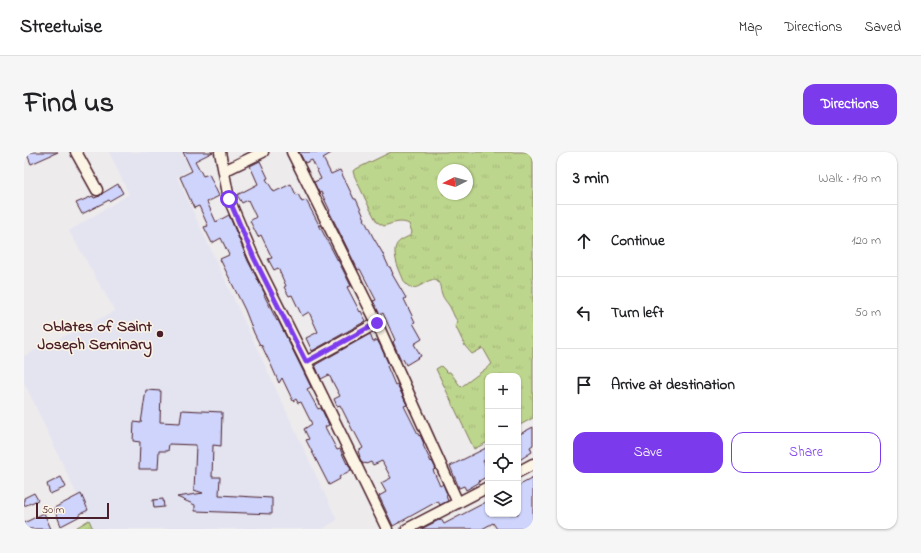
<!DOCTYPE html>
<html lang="en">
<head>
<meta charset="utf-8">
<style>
	body { margin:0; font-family:"Indie Flower",sans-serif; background:#f6f6f6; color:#202124 }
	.controls { position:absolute; right:12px; bottom:12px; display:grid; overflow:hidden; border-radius:8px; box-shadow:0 1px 3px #0004 }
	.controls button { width:36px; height:36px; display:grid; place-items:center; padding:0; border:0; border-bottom:1px solid #e0e0e0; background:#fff; color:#202124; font:20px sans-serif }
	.compass { position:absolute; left:413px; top:12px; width:36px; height:36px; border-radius:50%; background:#fff; box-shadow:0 1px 3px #0004; rotate:264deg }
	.scale { position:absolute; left:12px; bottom:10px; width:73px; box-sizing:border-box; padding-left:4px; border:2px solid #4a1f2b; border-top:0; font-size:11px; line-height:14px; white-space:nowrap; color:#4a1f2b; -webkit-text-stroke:3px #fcf5e5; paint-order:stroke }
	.stop { position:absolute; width:12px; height:12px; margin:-9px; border:3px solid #7c3aed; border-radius:50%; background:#fff }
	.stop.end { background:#7c3aed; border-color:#fff; box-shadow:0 1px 4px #0008 }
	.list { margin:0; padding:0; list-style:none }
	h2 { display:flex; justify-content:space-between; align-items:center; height:52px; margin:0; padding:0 16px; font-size:17px }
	h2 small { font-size:13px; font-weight:400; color:#757577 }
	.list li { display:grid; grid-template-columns:26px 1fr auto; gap:12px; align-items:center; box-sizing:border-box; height:72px; padding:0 16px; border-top:1px solid #e0e0e0 }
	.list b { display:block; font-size:15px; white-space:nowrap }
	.list em { font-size:13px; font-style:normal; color:#757577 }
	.actions { display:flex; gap:8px; padding:12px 16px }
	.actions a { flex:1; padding:9px 0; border:1px solid #7c3aed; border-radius:12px; text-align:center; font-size:14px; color:#7c3aed }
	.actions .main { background:#7c3aed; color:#fff }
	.icon { flex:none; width:22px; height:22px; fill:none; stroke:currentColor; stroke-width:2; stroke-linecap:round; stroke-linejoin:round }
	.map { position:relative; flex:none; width:509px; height:377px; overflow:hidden; border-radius:12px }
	header { display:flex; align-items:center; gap:24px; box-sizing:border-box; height:56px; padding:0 20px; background:#fff; border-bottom:1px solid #e0e0e0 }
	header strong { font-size:19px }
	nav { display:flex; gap:22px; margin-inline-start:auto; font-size:14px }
	.intro { display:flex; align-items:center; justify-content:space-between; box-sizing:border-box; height:96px; padding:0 24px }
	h1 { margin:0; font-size:28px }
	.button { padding:10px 18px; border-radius:12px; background:#7c3aed; color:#fff; font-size:14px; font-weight:700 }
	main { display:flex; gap:24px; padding:0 24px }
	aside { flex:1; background:#fff; border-radius:12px; box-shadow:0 1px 3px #0004 }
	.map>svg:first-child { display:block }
</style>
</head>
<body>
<header>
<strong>Streetwise</strong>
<nav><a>Map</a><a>Directions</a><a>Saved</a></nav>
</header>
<div class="intro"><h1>Find us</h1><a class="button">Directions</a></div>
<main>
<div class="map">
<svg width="509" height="377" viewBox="0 0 509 377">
	<defs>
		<pattern id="grass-tufts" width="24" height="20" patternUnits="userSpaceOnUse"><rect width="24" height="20" fill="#bdd68d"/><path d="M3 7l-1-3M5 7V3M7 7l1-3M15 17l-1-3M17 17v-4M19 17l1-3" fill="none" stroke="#a4b77a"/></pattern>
	</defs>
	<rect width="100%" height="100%" fill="#eeebec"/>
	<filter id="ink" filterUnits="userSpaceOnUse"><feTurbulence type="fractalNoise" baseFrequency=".025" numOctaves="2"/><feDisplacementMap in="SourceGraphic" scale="8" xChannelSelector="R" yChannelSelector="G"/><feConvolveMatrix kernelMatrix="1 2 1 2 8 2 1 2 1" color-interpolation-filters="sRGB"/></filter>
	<g filter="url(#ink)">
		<path fill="#e4e4f1" d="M85 0H157L166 17 153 25 313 368 299 377H69L0 230V204L91 159 45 79 105 42Z"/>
		<path fill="url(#grass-tufts)" stroke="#847a5c" fill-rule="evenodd" d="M367 0H509V266L494 274V224H464V290L450 297 412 217 417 214 423 220H426L437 235 468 212 459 196 448 202 441 194 431 173 434 170C430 165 430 163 427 157 425 152 419 147 418 142 416 138 417 133 414 130 405 121 394 143 383 133 380 131 379 126 377 122 374 115 372 110 371 102 370 89 378 88 387 83L388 80 385 72C378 68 368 71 360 74L353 70 346 57 330 23 329 19 330 18ZM419 18H443V42H419Z
			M65 368 69 377H50Z"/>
		<path fill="#ced4fc" stroke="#4a1f2b" d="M2 0H34L7 12Z
			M159 0H189L171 9 179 24 185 22 195 44 183 50 192 70 205 63 224 109 241 142 240 143 253 169 254 168 287 235 283 237 294 257 297 256 305 273 301 275 313 298 316 297 323 312 324 311 327 318 315 325 316 327 305 333 282 288 285 287 280 277 288 272 277 250 274 251 272 247 269 249 258 226 255 231 248 215 237 192 236 193 230 181 221 158 196 107 205 103 197 86 188 91 180 75 184 74 175 54 170 56 156 25 168 19Z
			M275 0H309L299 6 307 22 316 18 330 47H332L341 67H340L349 85 358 100 365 115H366L369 122H368L382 146 380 147 391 170 389 171 398 187 390 192 397 204 382 213 379 207 377 208 369 190 371 188 359 161 356 163 349 149 352 148 336 117 334 118 305 59H306L297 40 295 41 290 30 297 27 288 8 281 11Z
			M236 9 244 26 242 27 250 40 267 32 272 43 274 42 278 50 282 48 314 109V108L327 134 323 135 336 160 337 159 342 169 288 199 282 186 294 180 285 160 278 164 268 143 265 144 260 135 262 134 254 116 250 118 244 107 248 106 237 83 234 85 226 69 232 65 224 48 218 51 213 43 234 32 226 14Z
			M94 32 99 41 85 49V48L58 62 52 51 69 44 70 46 76 44 79 41Z
			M346 182 349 190 353 188 356 193 365 213 363 214 371 233 373 232 383 253 380 254 395 284 396 283 400 292 399 293 407 310 408 309 412 317 409 318 416 334 419 332 423 342V344H422L424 349 416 353 414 349 369 374 355 344 362 340 357 331 367 326 358 309 349 313 347 310 342 312 341 311 339 312 335 305H336L334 299 339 296 330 279H329L316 253 313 254 310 247 316 244 305 223 297 227 291 213Z
			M122 238 137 239 136 270 156 271 158 258 198 260 197 294 189 293 188 325H196L195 343 248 346V362L171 359V353L153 345 179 341 170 338 172 293 145 292 144 299H135L134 317H115L116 290 109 289 110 270 117 271Z
			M509 275V293L506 295 508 300 494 309V283Z
			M464 295V306L459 309 464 318V324L455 329 456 330 442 338 440 334 435 336 426 314Z
			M37 325 42 335 26 342 23 332Z
			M509 326V377H473L469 371 458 377H397L417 367 420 372 464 349V362H494V334Z
			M10 341 14 348 0 354V346Z
			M57 342 64 358 56 362V364L37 374 30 356Z
			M139 347 140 355 130 356 129 348Z
			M20 361 27 377H0V371Z"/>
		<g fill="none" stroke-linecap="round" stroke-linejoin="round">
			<defs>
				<path id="minor" d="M52 0 73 38
					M196 0 205 47 230 106 282 210 363 377
					M268 0 353 171 434 351
					M200 19 239 0
					M282 210 353 171
					M494 320 509 312
					M383 377 464 335"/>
			</defs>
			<use href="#minor" stroke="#4a1f2b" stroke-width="13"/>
			<use href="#minor" stroke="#fcf5e5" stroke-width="10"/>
		</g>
	</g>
	<g fill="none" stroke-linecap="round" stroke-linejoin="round" filter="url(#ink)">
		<path stroke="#7c3aed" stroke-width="5" d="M205 47 230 106 282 210 353 171"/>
	</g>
	<circle fill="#4a1f2b" stroke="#fcf5e5" stroke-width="1.5" cx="136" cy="182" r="4"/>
	<g text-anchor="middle" stroke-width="3" stroke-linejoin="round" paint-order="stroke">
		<g font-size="16" font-weight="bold" fill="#4a1f2b" stroke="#fcf5e5" text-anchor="end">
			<text x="128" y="179">Oblates of Saint<tspan x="128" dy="18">Joseph Seminary</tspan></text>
		</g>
	</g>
</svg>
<div class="controls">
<button>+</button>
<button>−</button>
<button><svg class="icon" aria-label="locate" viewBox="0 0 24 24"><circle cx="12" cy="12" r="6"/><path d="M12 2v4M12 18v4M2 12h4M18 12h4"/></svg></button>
<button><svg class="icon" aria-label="layers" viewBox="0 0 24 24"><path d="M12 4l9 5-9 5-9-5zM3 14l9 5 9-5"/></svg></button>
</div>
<svg class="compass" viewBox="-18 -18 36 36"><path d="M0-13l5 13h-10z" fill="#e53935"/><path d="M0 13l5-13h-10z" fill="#757577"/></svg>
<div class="scale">50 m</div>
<div class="stop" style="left:205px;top:47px"></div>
<div class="stop end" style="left:353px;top:171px"></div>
</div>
<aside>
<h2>3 min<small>Walk · 170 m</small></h2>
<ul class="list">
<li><svg class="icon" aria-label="ahead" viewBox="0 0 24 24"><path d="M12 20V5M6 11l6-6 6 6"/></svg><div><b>Continue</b></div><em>120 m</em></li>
<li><svg class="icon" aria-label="left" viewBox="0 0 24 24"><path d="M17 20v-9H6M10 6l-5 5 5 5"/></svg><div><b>Turn left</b></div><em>50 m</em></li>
<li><svg class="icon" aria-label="arrive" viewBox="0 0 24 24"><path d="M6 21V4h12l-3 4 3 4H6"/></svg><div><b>Arrive at destination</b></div></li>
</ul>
<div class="actions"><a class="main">Save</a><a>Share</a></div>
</aside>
</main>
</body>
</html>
